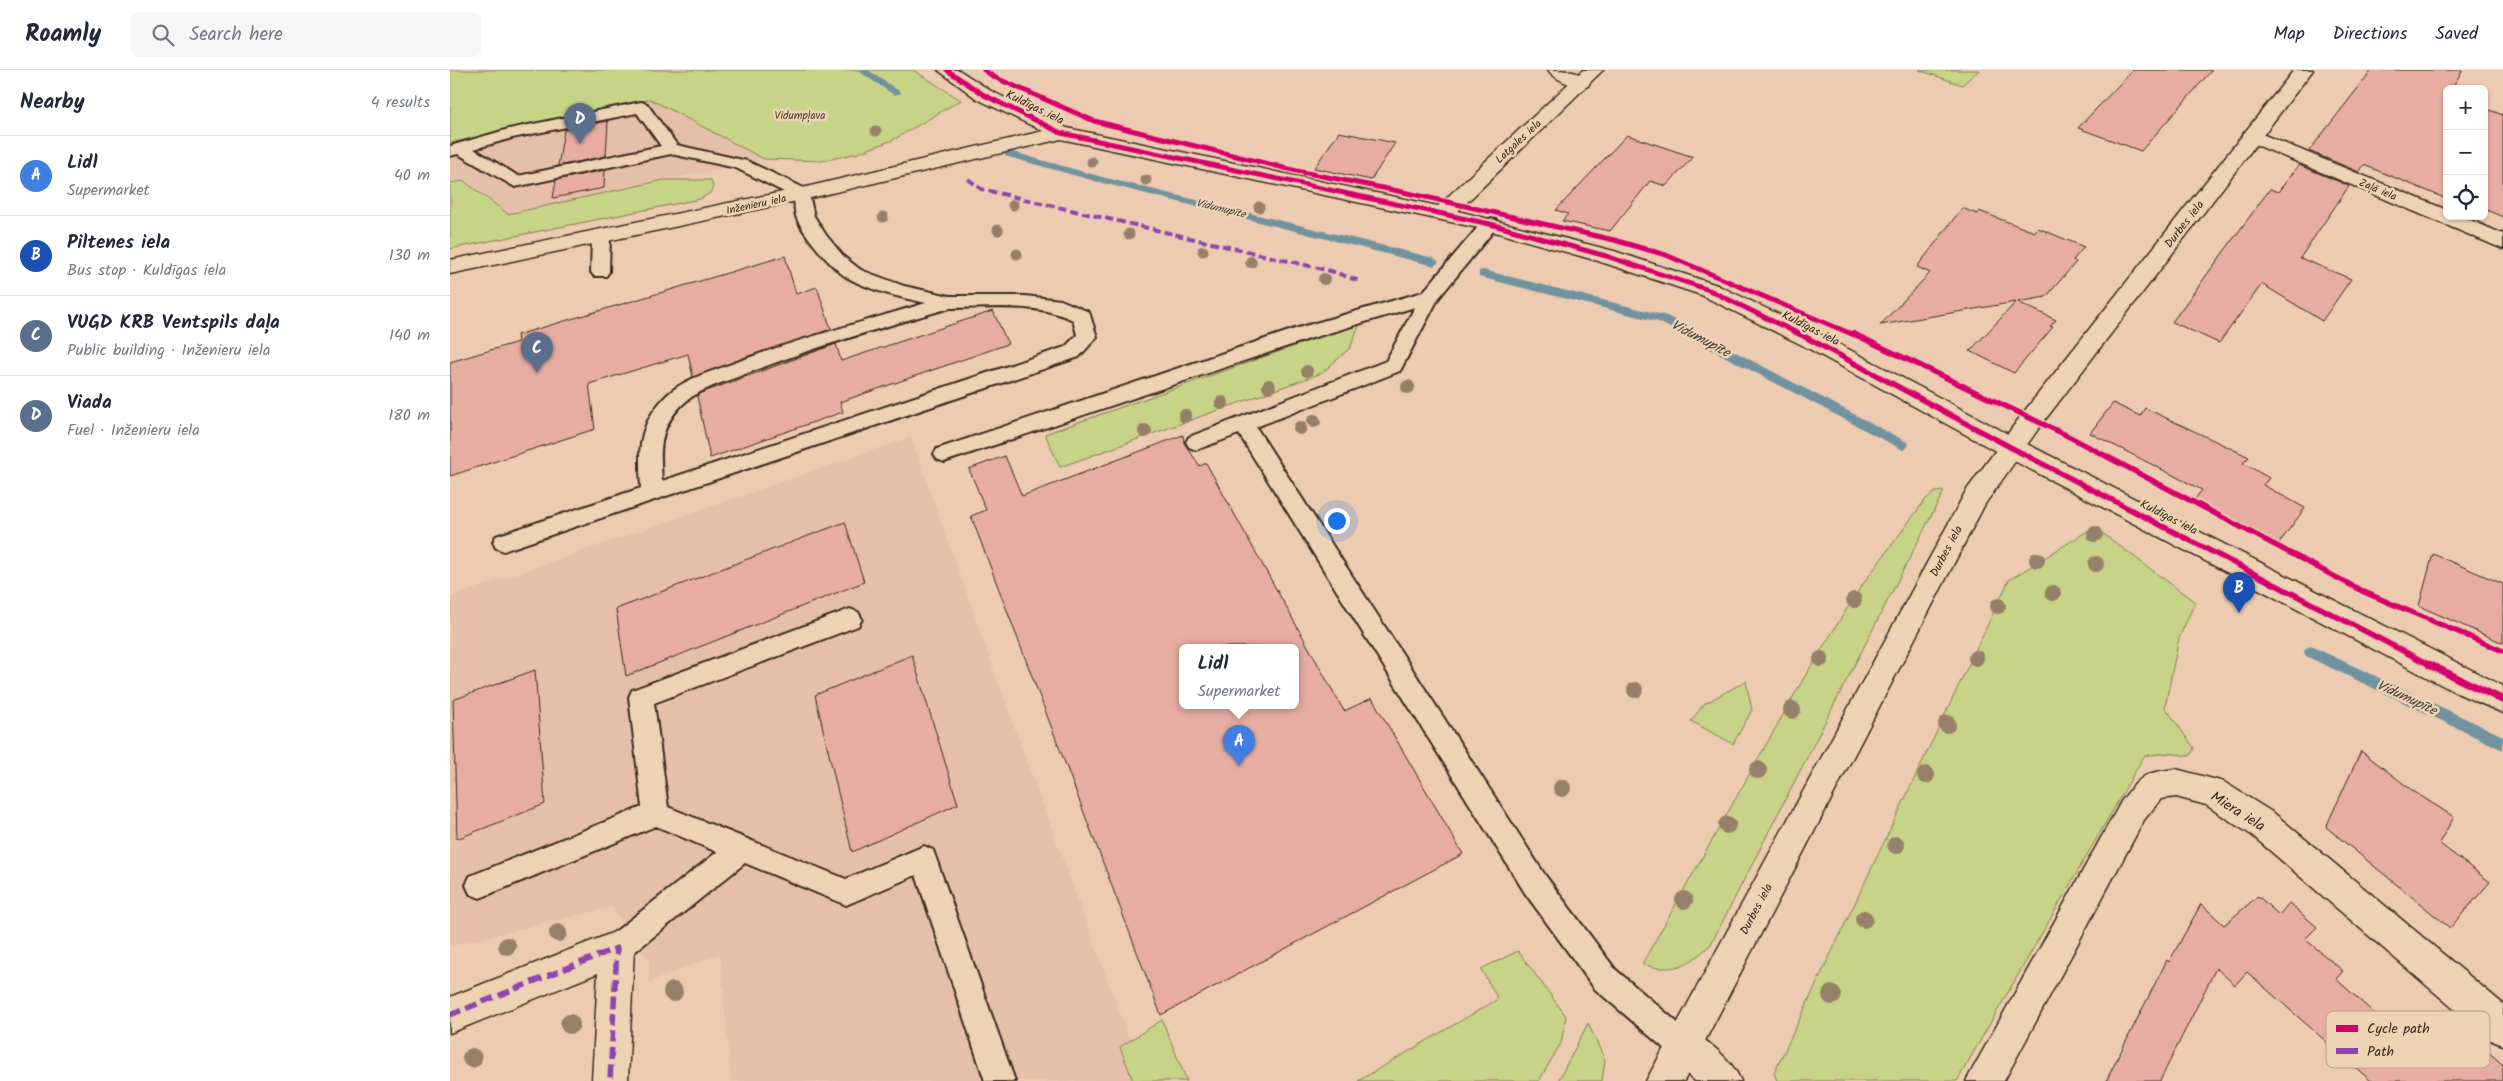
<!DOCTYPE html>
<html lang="en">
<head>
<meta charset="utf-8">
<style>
	body { margin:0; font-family:Kalam,sans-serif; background:#f6f6f7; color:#1f2937 }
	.controls { position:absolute; right:15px; top:15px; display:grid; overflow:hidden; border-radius:8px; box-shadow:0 1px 4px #0004 }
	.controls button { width:45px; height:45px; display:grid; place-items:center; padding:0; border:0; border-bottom:1px solid #e0e1e3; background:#fff; color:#1f2937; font:25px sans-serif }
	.you { position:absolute; left:886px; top:450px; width:18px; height:18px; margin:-12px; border:4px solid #fff; border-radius:50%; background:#1a73e8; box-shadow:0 0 0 8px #1a73e833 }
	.badge { display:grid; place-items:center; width:32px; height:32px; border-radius:50%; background:#1f6fb2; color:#fff; font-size:16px; font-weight:700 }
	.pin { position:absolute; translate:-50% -41px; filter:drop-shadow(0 1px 2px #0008) }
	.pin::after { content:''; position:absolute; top:26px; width:18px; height:15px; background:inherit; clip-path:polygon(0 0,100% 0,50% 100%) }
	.popup { position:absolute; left:729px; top:574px; width:120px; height:65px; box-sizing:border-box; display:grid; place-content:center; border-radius:8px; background:#fff; filter:drop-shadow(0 1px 4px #0005); font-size:16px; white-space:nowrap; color:#747a83 }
	.popup b { font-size:19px; color:#1f2937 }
	.popup::after { content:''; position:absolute; left:50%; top:100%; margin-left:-10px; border:10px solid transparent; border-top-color:#fff }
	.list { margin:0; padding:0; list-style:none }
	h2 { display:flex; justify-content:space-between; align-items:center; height:65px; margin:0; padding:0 20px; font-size:21px }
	h2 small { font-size:16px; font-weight:400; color:#747a83 }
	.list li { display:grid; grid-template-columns:32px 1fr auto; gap:15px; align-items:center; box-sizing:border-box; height:80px; padding:0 20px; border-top:1px solid #e0e1e3 }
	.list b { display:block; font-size:19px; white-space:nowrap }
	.list p { margin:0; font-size:16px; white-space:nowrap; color:#747a83 }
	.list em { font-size:16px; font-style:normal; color:#747a83 }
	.icon { flex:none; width:28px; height:28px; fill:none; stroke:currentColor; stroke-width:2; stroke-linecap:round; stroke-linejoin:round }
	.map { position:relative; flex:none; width:2053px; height:1011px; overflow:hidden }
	header { display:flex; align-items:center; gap:30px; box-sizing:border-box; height:70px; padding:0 25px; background:#fff; border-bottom:1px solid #e0e1e3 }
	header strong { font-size:24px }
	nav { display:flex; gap:28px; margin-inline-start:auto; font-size:18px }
	.search { width:350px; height:45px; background:#f6f6f7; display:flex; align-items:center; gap:12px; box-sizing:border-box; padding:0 18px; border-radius:8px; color:#747a83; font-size:19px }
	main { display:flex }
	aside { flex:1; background:#fff }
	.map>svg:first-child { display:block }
</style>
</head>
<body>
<header>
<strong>Roamly</strong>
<div class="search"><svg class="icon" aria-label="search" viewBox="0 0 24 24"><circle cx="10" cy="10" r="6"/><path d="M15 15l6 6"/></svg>Search here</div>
<nav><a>Map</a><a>Directions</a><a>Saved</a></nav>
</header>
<main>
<aside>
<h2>Nearby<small>4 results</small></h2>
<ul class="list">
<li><span class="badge" style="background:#3f7fe0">A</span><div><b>Lidl</b><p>Supermarket</p></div><em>40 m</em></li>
<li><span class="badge" style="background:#1a4fb4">B</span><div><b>Piltenes iela</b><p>Bus stop · Kuldīgas iela</p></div><em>130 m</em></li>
<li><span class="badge" style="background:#5c6f8a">C</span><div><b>VUGD KRB Ventspils daļa</b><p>Public building · Inženieru iela</p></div><em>140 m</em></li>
<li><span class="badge" style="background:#5c6f8a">D</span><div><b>Viada</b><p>Fuel · Inženieru iela</p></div><em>180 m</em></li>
</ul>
</aside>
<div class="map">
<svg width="2053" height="1011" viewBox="0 0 2053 1011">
	<rect width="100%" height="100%" fill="#eccbb1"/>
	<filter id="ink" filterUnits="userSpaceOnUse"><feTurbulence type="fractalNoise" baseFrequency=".02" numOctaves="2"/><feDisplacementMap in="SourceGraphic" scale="10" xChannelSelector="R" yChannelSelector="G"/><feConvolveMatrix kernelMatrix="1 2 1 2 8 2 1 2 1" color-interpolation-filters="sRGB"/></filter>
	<g filter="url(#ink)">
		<path fill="#e6bfaa" d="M200 29 314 89 58 144 14 111 0 113V73Z
			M461 367 563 654 695 1011H281L270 884 199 912V890L162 837 0 876V527Z"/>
		<path fill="#c7d386" stroke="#817e52" d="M0 0H463L511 30 443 70 408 83 372 91 314 89 200 29 0 73Z
			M1469 0H1529L1512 15Z
			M214 110H261L263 117 260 123 250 129 0 179V113L14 111 58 144Z
			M910 253 900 278 872 303 610 397 595 364Z
			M1494 421 1261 874C1239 896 1222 904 1192 894L1355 606 1410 518 1475 430 1485 422Z
			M1644 457 1745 532 1729 568 1715 637 1744 678 1740 686 1718 683 1694 686 1507 1011H1327L1324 1003 1559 510Z
			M1296 611 1302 640 1283 674 1241 651 1254 634Z
			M1068 881 1116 946 1111 973 1089 1011H908L1048 929 1031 899Z
			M712 950 737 1011H683L670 977Z
			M1138 953 1155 990 1152 1011H1108Z"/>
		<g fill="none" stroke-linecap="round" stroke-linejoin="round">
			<path fill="#7193a0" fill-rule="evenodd" d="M407 0H418L452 23 444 25Z
				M559 81 652 107 984 188 989 192 984 196 645 111 555 86V82Z
				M1033 200 1217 246 1457 372 1459 375 1453 380 1449 378 1209 252 1029 207V201Z
				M1861 576 2053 666V680L1856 586 1854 582 1856 578Z"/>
		</g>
		<path fill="#e7ada3" stroke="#3b2a1e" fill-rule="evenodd" d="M1683 0H1762L1691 81 1628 58Z
			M1922 0H2013L2001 19H1997V129L1914 95 1909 102 1859 81Z
			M2034 38 2053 45V147L2034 139Z
			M158 51 156 86 108 96 114 60Z
			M889 62 945 73 921 110 864 98Z
			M1177 65 1243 87 1216 116 1200 111 1160 161 1112 151 1118 144 1106 140Z
			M1849 95 1899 116 1850 188 1901 209 1872 251 1812 214 1769 273 1722 252 1820 119 1828 122Z
			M155 100 154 118 103 128 106 110Z
			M1512 138 1527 144 1529 141 1584 162 1588 158 1634 177 1623 190 1626 192 1596 227 1568 232 1606 250 1600 256 1603 257 1564 303 1520 281 1566 232 1430 255 1480 203 1467 197Z
			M335 186 346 224 367 217 381 259 243 307 238 284 139 314 145 359 0 406V292L68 272 67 265Z
			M543 241 558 274 390 332 393 342 260 388 247 326 251 323 386 274 391 291Z
			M1663 333 1690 346 1695 338 1799 387 1793 393 1819 408 1813 415 1855 438 1829 473 1745 429 1752 420 1640 363Z
			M733 365 734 373 750 396 756 393 894 641 922 628 1013 784 711 945 521 446 536 440 519 399 555 386 572 426ZM733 577H845V635H733Z
			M395 452 414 512 176 606 166 539Z
			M1983 484 2053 514V573L1969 536Z
			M462 585 508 734 402 782 365 625Z
			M85 600 95 734 7 769 3 630Z
			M1911 681 1963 721 2004 747 1989 773 2040 812 2000 858 1876 757Z
			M1808 826 1829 845 1839 833 1867 857 1855 869 1893 901 1886 909 1982 995 2013 959 2053 995V1011H1921L1797 902 1785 915 1766 898 1710 1011H1656L1717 890 1719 892 1751 834 1774 855Z"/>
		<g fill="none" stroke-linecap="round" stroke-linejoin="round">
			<defs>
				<path id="service" d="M191 32 197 34 227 75 297 91 358 120 364 146 376 165 394 187 411 200 454 216 500 226H575L611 230 639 242 647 267 629 287 62 478 54 481 46 478 43 472 46 466 191 418C189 380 187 356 216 326 232 310 255 304 276 296 341 271 409 253 476 233 450 227 421 221 398 208 382 199 352 163 346 146 344 140 345 133 344 127L286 98 221 84 65 117 8 84 0 86V76L59 59ZM187 43 211 76 68 106 24 79 62 68ZM500 238C540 238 587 232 623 250L627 265 615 277 212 411C210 382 208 360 230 337 246 320 269 314 290 306 358 279 429 258 500 238Z
					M1040 149 1046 150 1049 154 988 229 950 301 806 357 1095 805 1165 899 1243 966 1248 976 1243 986 1233 991 1223 986 1145 919 1075 823 789 364 746 380 739 377 736 372 739 367 936 291 965 237 862 268 494 392 487 389 484 384 487 379 848 258 973 222 1034 150Z
					M151 160 157 162 160 166 159 202 156 206H144L141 202 142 166 145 162Z
					M400 539 408 542 412 549 408 556 204 633 218 737 396 809 474 776 483 780 565 1011H535L466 805 396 835 295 793 177 888 167 892 157 888 153 878 157 868 267 782 206 756 30 828 20 824 16 815 20 806 192 737 179 627 182 620Z"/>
				<path id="minor" d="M1098 0C1112 0 1131 0 1140 12L1138 16C1126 19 1105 10 1098 0Z
					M1802 60 1997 140V146H2011L2053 164V179L1795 70 1792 66 1795 62Z
					M1726 699 1774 712 1825 744 2053 934V975L2040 970 1803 766 1756 735 1726 727 1711 729 1694 750 1554 1011H1516L1672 730C1693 704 1693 703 1726 699Z
					M167 861 179 866 184 878 178 1011H142L148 903 0 963V927Z
					M1233 958C1255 967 1282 989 1291 1011H1245L1220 989 1215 976 1220 963Z"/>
				<path id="tertiary" d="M488 0H509L541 21 617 58 988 136 1133 0H1153L1008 141 1164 181 1267 215 1368 263 1571 371 2053 616V643L2007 623 1553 385 1352 275 1251 225 1148 191 1038 160 611 69 352 130 0 204V190L352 118 593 61 527 29Z"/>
				<path id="primary" d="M1844 0H1863L1591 355 1535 434 1234 1011H1196L1516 421 1573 343Z"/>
			</defs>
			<use href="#service" stroke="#3b2a1e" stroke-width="4"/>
			<use href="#minor" stroke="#3b2a1e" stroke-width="3"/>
			<use href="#tertiary" stroke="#3b2a1e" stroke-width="3"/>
			<use href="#primary" stroke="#3b2a1e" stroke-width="3"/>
			<use href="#service" fill="#edd3b4" fill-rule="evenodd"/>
			<use href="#minor" fill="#edd3b4" fill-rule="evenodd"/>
			<use href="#tertiary" fill="#edd3b4" fill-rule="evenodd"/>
			<use href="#primary" fill="#edd3b4" fill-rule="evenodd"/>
			<path stroke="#8e44ad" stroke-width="4" stroke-dasharray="8 4" stroke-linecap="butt" d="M518 109 531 119 881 201 909 211"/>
			<path stroke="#8e44ad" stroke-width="5.5" stroke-dasharray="12 5.5" stroke-linecap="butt" d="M0 945 167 878 160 1011"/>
			<defs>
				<path id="cycleway-far2" d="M497 0 534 25 611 63 1040 154 1156 186 1259 220 1351 265
					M534 0 544 7 644 51 847 101 958 123 1164 170 1216 185 1404 265"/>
				<path id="cycleway-far1" d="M1348 263 1562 378 1982 596
					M1402 263 1616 365 1914 522 2053 581"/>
				<path id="cycleway" d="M1980 595 2053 630"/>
			</defs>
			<use href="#cycleway-far2" stroke="#edd3b4" stroke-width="8"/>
			<use href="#cycleway-far1" stroke="#edd3b4" stroke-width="9"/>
			<use href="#cycleway" stroke="#edd3b4" stroke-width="11"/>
			<use href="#cycleway-far2" stroke="#d6006c" stroke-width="5"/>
			<use href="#cycleway-far1" stroke="#d6006c" stroke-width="5.5"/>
			<use href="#cycleway" stroke="#d6006c" stroke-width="8"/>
		</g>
		<g fill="#968069">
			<circle cx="426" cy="61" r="5.5"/>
			<circle cx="642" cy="92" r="5.5"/>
			<circle cx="696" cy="110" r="5.5"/>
			<circle cx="563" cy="135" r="5.5"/>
			<circle cx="809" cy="137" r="5.5"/>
			<circle cx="433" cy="147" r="5.5"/>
			<circle cx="548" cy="160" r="5.5"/>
			<circle cx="679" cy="164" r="5.5"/>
			<circle cx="753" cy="181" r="5.5"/>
			<circle cx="567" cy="184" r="5.5"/>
			<circle cx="801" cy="192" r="6"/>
			<circle cx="874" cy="209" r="6"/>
			<circle cx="857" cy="301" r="6"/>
			<circle cx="819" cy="316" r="7"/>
			<circle cx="958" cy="317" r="7"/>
			<circle cx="772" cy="333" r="7"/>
			<circle cx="735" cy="346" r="7"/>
			<circle cx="864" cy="351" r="7"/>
			<circle cx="850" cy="358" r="7"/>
			<circle cx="695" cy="361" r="7"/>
			<circle cx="1645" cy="464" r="8"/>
			<circle cx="1587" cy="490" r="8"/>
			<circle cx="1646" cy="494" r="8"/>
			<circle cx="1603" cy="523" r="8"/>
			<circle cx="1404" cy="530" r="8"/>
			<circle cx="1548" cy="536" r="8"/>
			<circle cx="1526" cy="588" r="8"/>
			<circle cx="1371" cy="589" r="8"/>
			<circle cx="1185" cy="620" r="8"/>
			<circle cx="1342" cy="640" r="9"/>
			<circle cx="1497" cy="654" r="9"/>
			<circle cx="1308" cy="700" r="9"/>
			<circle cx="1476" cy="705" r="9"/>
			<circle cx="1112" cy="718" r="9"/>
			<circle cx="1277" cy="755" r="9"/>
			<circle cx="1446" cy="775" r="9"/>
			<circle cx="1234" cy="830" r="9"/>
			<circle cx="1414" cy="849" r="9"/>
			<circle cx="108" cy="863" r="9"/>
			<circle cx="57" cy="876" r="9"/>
			<circle cx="223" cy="922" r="10"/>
			<circle cx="1382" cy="925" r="10"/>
			<circle cx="120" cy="954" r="10"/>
			<circle cx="22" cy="988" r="10"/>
		</g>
	</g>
	<g text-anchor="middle" stroke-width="5" stroke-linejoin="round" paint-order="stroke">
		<g font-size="11" fill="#50432e" stroke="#edd3b4">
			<text x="350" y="49">Vidumpļava</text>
		</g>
		<g font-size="11" fill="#3b2a1e" stroke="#edd3b4">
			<text transform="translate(1068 71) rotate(-43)" y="4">Latgales iela</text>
			<text transform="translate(1928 119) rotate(23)" y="4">Zaļā iela</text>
			<text transform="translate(306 134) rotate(-12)" y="4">Inženieru iela</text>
		</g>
		<g font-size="11" font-style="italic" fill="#48443f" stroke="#edd3b4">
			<text transform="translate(771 138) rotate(14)" y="4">Vidumupīte</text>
		</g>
		<g font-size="12" fill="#3b2a1e" stroke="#edd3b4">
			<text transform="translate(585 37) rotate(26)" y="4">Kuldīgas iela</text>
			<text transform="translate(1734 154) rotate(-52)" y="4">Durbes iela</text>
			<text transform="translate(1361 258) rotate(27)" y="4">Kuldīgas iela</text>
			<text transform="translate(1719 447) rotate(27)" y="4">Kuldīgas iela</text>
			<text transform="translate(1496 481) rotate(-62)" y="4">Durbes iela</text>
			<text transform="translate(1306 839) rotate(-62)" y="4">Durbes iela</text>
		</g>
		<g font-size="14" font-style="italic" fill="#48443f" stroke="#edd3b4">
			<text transform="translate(1251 268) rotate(28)" y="5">Vidumupīte</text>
			<text transform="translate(1957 627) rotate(25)" y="5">Vidumupīte</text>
		</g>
		<g font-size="15" fill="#3b2a1e" stroke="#edd3b4">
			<text transform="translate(1788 741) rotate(32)" y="5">Miera iela</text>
		</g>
	</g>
	<rect x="1876" y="941" width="164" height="57" rx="8" fill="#edd3b4" stroke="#b8a087" stroke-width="1"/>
	<rect x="1886" y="955" width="22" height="7" fill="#d6006c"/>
	<rect x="1886" y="978" width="22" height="6" fill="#8e44ad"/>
	<g font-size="14" fill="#3b2a1e">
		<text x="1917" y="963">Cycle path</text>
		<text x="1917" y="986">Path</text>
	</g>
</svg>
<div class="controls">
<button>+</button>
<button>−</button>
<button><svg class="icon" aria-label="locate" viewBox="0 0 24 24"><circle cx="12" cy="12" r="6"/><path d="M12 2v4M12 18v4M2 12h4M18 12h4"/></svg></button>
</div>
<div class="you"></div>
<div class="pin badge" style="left:789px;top:696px;background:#3f7fe0">A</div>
<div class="popup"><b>Lidl</b>Supermarket</div>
<div class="pin badge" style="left:1789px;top:543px;background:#1a4fb4">B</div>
<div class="pin badge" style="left:87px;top:303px;background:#5c6f8a">C</div>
<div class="pin badge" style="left:130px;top:74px;background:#5c6f8a">D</div>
</div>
</main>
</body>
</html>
